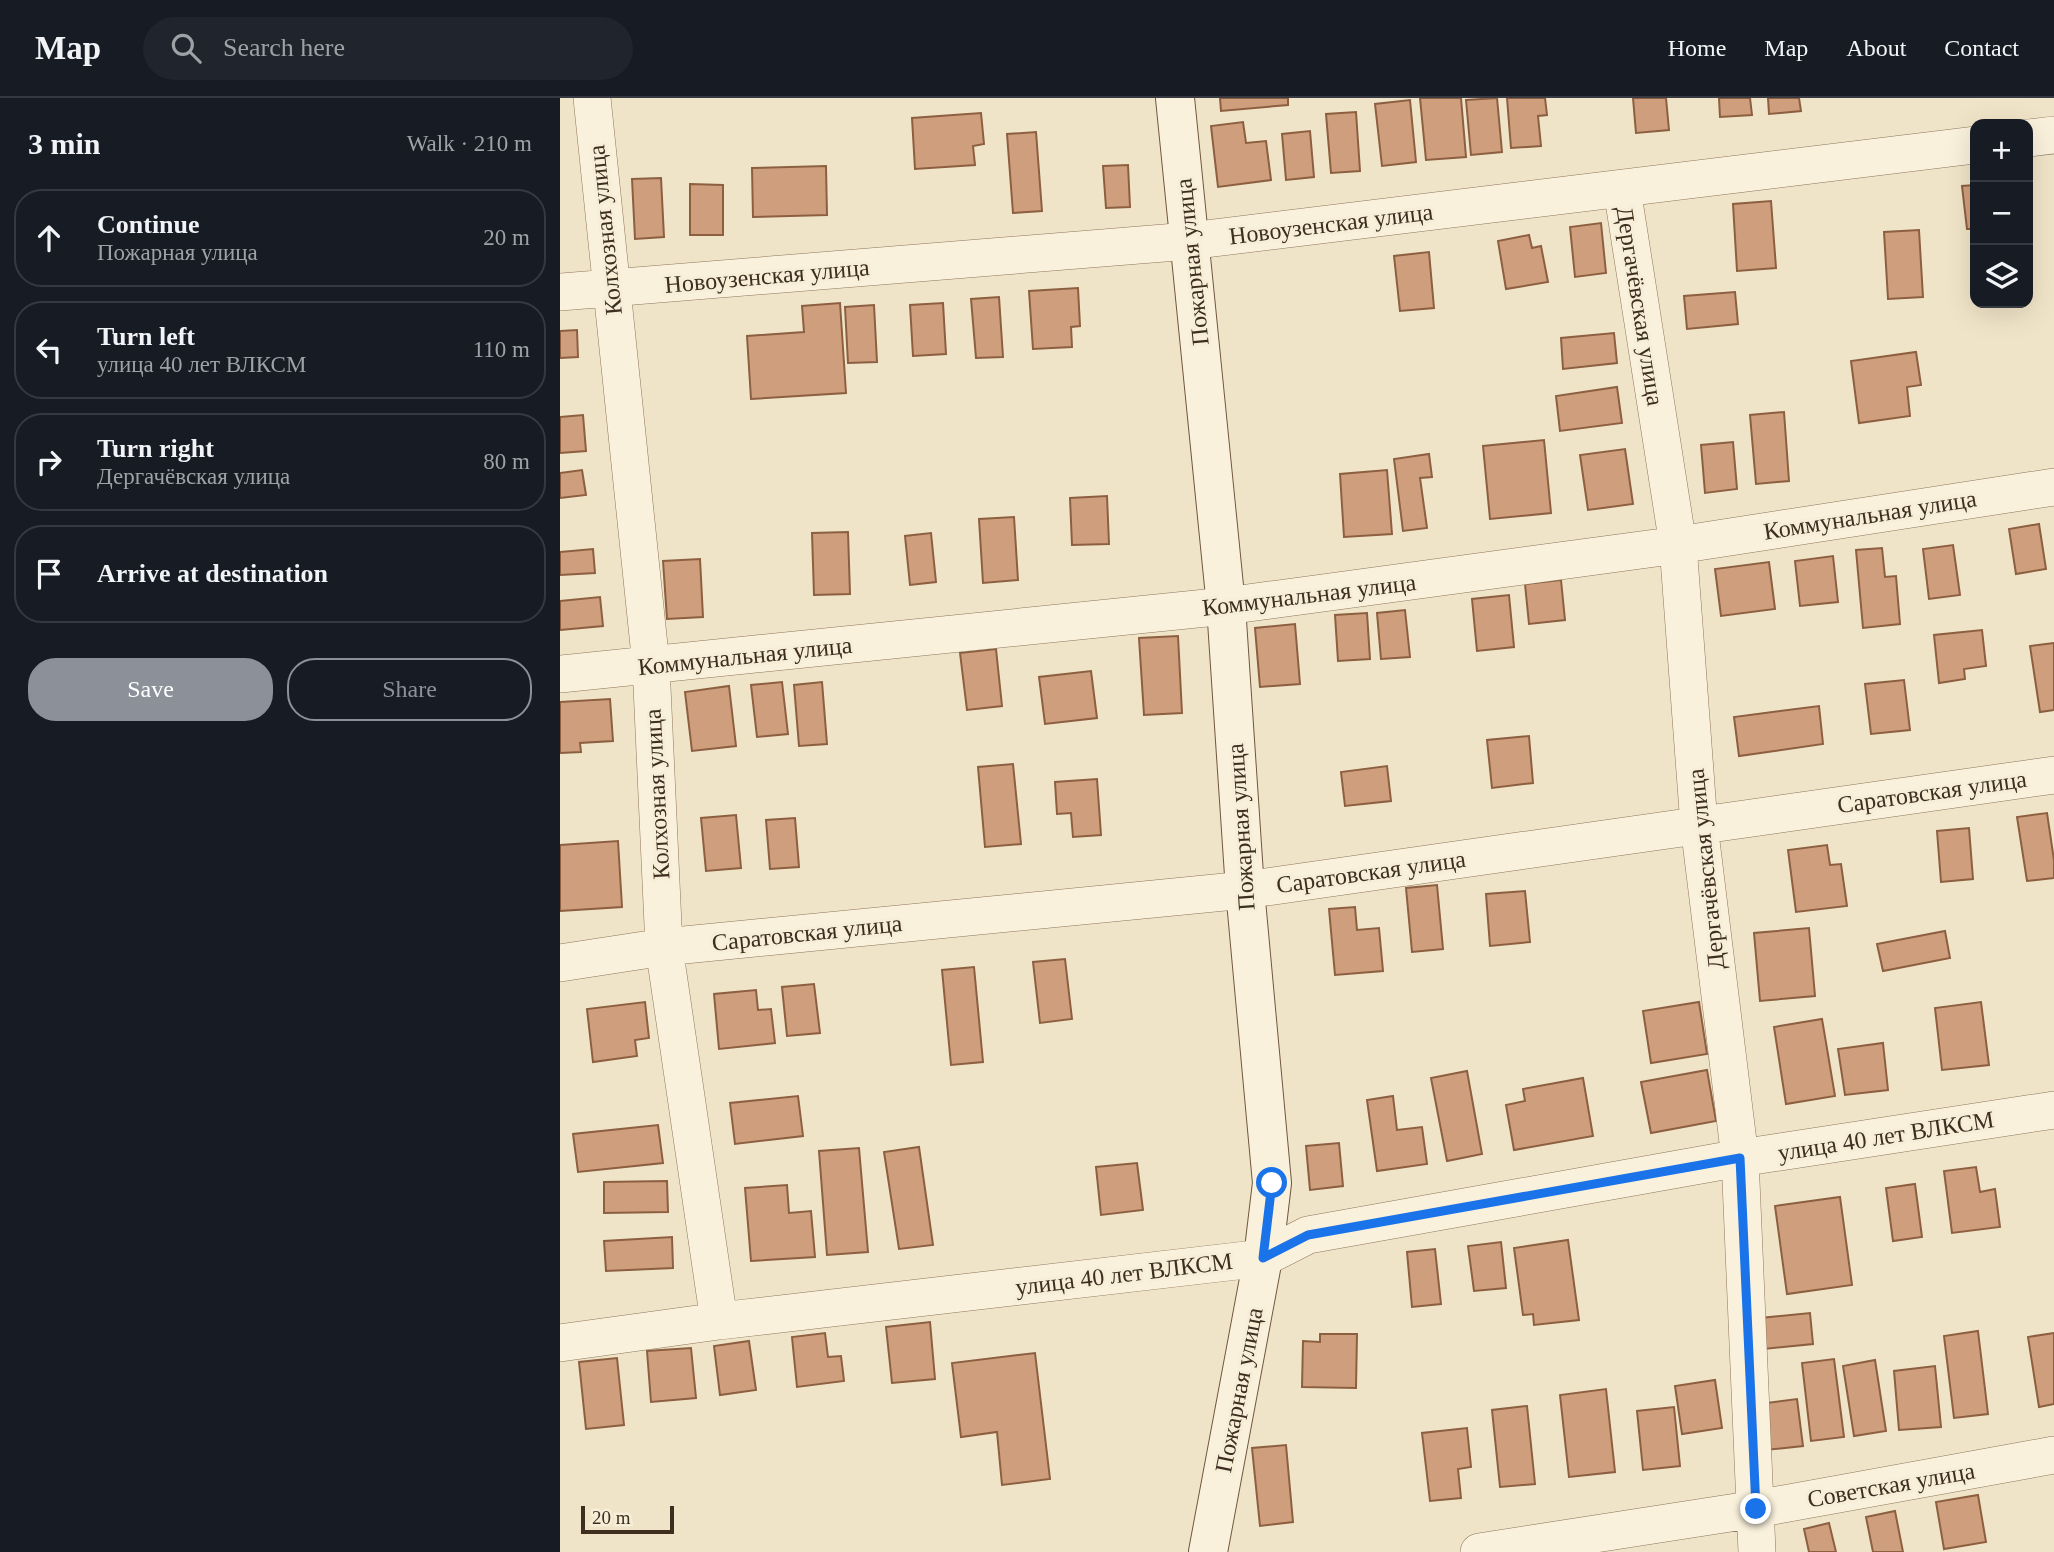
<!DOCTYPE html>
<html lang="en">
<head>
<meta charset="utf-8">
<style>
	body { margin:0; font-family:"Times New Roman",serif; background:#20242c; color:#f1f3f6 }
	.controls { position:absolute; right:21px; top:21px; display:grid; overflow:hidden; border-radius:14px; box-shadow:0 7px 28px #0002 }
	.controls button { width:63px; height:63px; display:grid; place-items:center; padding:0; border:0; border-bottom:2px solid #363941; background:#171b24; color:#f1f3f6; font:35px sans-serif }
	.scale { position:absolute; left:21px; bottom:18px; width:93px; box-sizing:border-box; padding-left:7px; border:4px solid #3d2e20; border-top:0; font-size:19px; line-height:24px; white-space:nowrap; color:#3d2e20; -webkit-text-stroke:5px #f7eed8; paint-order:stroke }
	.stop { position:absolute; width:21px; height:21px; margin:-16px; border:5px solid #1a73e8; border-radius:50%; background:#fff }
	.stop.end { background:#1a73e8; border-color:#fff; box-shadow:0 2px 7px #0008 }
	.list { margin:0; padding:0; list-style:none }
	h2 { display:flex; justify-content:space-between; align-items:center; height:91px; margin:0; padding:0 28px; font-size:30px }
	h2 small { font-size:23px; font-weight:400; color:#9ea1a6 }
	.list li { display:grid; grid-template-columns:46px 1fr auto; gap:21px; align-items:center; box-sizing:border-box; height:98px; margin:0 14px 14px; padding:0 14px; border:2px solid #363941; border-radius:28px }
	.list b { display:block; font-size:26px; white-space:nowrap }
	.list p { margin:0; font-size:23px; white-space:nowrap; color:#9ea1a6 }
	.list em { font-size:23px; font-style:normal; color:#9ea1a6 }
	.actions { display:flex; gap:14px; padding:21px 28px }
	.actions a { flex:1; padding:16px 0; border:2px solid #8c9099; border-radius:28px; text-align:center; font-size:24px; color:#8c9099 }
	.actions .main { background:#8c9099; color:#fff }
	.icon { flex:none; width:38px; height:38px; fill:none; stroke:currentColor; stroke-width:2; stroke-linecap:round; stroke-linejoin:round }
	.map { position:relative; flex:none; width:1494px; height:1454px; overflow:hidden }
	header { display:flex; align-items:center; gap:42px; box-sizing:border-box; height:98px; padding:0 35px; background:#171b24; border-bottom:2px solid #363941 }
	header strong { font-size:33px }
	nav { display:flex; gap:38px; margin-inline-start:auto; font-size:24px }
	.search { width:490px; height:63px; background:#20242c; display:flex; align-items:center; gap:18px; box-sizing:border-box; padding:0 24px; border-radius:38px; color:#9ea1a6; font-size:26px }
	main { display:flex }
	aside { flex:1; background:#171b24 }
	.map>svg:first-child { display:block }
</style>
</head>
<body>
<header>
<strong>Map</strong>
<div class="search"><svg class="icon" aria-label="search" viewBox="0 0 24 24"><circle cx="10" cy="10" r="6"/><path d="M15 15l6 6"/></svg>Search here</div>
<nav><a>Home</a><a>Map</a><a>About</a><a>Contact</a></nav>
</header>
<main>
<aside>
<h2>3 min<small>Walk · 210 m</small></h2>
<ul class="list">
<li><svg class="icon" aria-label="ahead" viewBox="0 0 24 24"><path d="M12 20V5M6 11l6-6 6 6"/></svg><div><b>Continue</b><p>Пожарная улица</p></div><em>20 m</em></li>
<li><svg class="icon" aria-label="left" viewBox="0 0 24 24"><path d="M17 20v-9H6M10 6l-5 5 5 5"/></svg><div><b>Turn left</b><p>улица 40 лет ВЛКСМ</p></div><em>110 m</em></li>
<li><svg class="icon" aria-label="right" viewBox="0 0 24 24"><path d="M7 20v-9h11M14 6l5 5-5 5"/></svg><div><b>Turn right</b><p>Дергачёвская улица</p></div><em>80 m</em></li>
<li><svg class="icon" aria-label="arrive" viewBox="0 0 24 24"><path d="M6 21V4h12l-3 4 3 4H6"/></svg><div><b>Arrive at destination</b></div></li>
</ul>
<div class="actions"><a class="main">Save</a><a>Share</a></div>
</aside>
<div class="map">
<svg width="1494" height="1454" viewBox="0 0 1494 1454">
	<rect width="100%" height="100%" fill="#f0e4c8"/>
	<path fill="#cf9f7d" stroke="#8d5f41" stroke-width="2" d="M660 0H728V7L661 13Z
		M860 0H901L906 59 866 62Z
		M937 0 942 54 911 57 906 2Z
		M947 0H985L987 17 978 18 981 48 951 50Z
		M1073 0H1106L1109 32 1076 35Z
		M1159 0H1190L1192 17 1160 19Z
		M1208 0H1239L1241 13 1209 16Z
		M850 2 856 64 822 68 815 6Z
		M796 14 800 73 771 75 766 16Z
		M421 15 424 46 413 48 415 67 355 71 352 20Z
		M683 24 686 45 706 43 711 82 658 89 651 28Z
		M750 33 754 79 726 82 722 36Z
		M476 34 482 113 453 115 447 36Z
		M568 67 570 109 546 110 543 68Z
		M266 68 267 117 193 119 192 70Z
		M101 80 104 139 75 141 72 81Z
		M130 86 163 87V137H130Z
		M1415 87V131H1407L1402 88Z
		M1211 103 1216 170 1177 173 1173 106Z
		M1041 125 1046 175 1015 179 1010 129Z
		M1359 132 1363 199 1328 201 1324 134Z
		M969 137 972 150 981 148 988 184 946 191 938 143Z
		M869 154 874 210 840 213 834 158Z
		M518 190 520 228 511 229 512 249 473 251 469 193Z
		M1175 194 1178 226 1127 231 1124 198Z
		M439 199 443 259 416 260 411 201Z
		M280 205 286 295 191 301 187 238 244 234 242 208Z
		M383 205 386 256 353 258 350 207Z
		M314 207 317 264 288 265 285 209Z
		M17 232 18 259 0 260V233Z
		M1054 235 1057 265 1003 271 1001 240Z
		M1356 254 1361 287 1347 289 1350 318 1299 325 1291 263Z
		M1057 289 1062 325 1000 333 996 298Z
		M1224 314 1229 383 1196 386 1190 317Z
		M23 317 26 353 0 355V319Z
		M984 342 991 415 930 421 923 348Z
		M1173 344 1177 391 1145 395 1141 347Z
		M1065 351 1073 406 1028 412 1020 357Z
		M869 356 872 379 860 380 867 430 843 433 834 361Z
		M22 372 26 397 0 400V375Z
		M827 372 832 436 784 439 780 376Z
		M547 398 549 446 512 447 510 400Z
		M454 419 458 482 423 485 419 421Z
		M1479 426 1486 471 1456 476 1449 431Z
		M288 434 290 496 254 497 252 435Z
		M371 435 376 484 350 487 345 438Z
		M1393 447 1400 497 1369 501 1363 451Z
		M1322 450 1325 479 1336 478 1340 526 1303 530 1296 452Z
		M33 451 35 475 0 477V454Z
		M1273 458 1278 504 1240 508 1235 463Z
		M140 461 143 519 107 521 103 463Z
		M1209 464 1215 511 1161 518 1155 471Z
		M1001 482 1005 522 969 526 965 486Z
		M949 497 954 549 917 553 912 501Z
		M40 499 43 528 0 532V503Z
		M845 512 850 559 821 561 817 515Z
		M807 515 810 561 778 563 775 517Z
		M735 526 740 586 700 589 695 530Z
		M1422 532 1426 568 1404 571 1405 581 1379 585 1374 537Z
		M618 538 622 615 584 617 579 540Z
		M1494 545V612L1480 614 1470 548Z
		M436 551 442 608 407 612 400 555Z
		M531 573 537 620 485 626 479 579Z
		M1344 582 1350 632 1311 636 1305 586Z
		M222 584 228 636 197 639 191 587Z
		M262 584 267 646 239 648 234 587Z
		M169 588 176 648 132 653 125 594Z
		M50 601 53 643 20 645 21 654 0 655V604Z
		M1259 608 1263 646 1179 658 1174 619Z
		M969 638 973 685 932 690 927 642Z
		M453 666 461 746 425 749 418 669Z
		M827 668 831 703 785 708 781 674Z
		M537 681 541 737 513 739 511 715 497 716 495 684Z
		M1487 715 1494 762V780L1467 783 1457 719Z
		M176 717 181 770 146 773 141 720Z
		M235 720 239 769 210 771 206 722Z
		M1409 730 1413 781 1381 784 1377 733Z
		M58 743 62 809 0 813V747Z
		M1267 747 1270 767 1281 766 1287 808 1236 814 1228 752Z
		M877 787 883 851 852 854 846 790Z
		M965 793 970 844 930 848 926 796Z
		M795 809 797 832 819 830 823 873 775 877 769 811Z
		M1249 830 1255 898 1200 903 1194 835Z
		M1385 833 1390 860 1323 873 1317 846Z
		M505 861 512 921 480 925 473 864Z
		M414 869 423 964 391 967 382 872Z
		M254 886 260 935 227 938 222 889Z
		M196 892 198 912 211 911 215 945 159 951 154 896Z
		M85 904 89 940 75 942 77 958 33 964 27 911Z
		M1139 904 1147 956 1091 965 1083 913Z
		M1421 904 1429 967 1382 972 1375 910Z
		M1262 921 1275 998 1226 1006 1214 929Z
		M1323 945 1328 992 1285 997 1278 951Z
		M1147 972 1156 1023 1091 1035 1081 984Z
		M907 973 922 1056 887 1063 871 980Z
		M1023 980 1033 1038 954 1052 946 1007 965 1003 963 991Z
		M238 998 243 1038 175 1046 170 1005Z
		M833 998 837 1032 862 1029 867 1066 817 1073 807 1002Z
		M98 1027 103 1065 18 1074 13 1036Z
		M779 1045 783 1088 750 1092 746 1048Z
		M359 1049 373 1147 339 1151 324 1054Z
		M299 1050 308 1154 267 1157 259 1053Z
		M577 1065 583 1112 541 1117 536 1069Z
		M1416 1069 1420 1094 1435 1091 1440 1129 1392 1135 1384 1073Z
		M107 1083 108 1114 44 1115V1084Z
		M1355 1086 1362 1139 1333 1143 1326 1090Z
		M227 1087 229 1115 251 1113 255 1159 191 1163 185 1090Z
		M1280 1099 1292 1187 1227 1196 1215 1108Z
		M112 1139 113 1170 46 1173 44 1143Z
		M1008 1142 1019 1222 974 1227 973 1216 963 1217 954 1150Z
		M941 1144 946 1190 914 1193 908 1148Z
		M875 1151 881 1206 852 1209 847 1154Z
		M1250 1215 1253 1246 1204 1251 1200 1220Z
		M370 1224 375 1281 332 1285 326 1229Z
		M1418 1233 1428 1316 1394 1320 1384 1238Z
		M265 1235 268 1259 281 1258 284 1283 237 1289 232 1239Z
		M1494 1235V1306L1479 1309 1468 1239Z
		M760 1236H797L796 1290 742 1289 743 1243 760 1244Z
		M189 1243 196 1292 160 1297 154 1248Z
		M131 1250 136 1300 91 1304 87 1253Z
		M475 1255 490 1381 442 1387 437 1334 401 1339 392 1265Z
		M57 1260 64 1327 26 1331 19 1264Z
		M1274 1261 1284 1339 1251 1343 1242 1265Z
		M1315 1262 1326 1333 1294 1338 1283 1268Z
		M1375 1268 1381 1329 1339 1332 1334 1273Z
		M1155 1282 1162 1330 1122 1336 1115 1288Z
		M1046 1291 1055 1374 1009 1379 1000 1297Z
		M1237 1301 1243 1348 1205 1352 1199 1306Z
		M967 1308 975 1386 940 1389 932 1312Z
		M1114 1309 1120 1368 1083 1372 1077 1313Z
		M907 1330 911 1369 898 1371 901 1400 870 1403 862 1335Z
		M726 1347 733 1424 700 1428 692 1350Z
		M1418 1397 1426 1444 1384 1451 1376 1404Z
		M1335 1413 1343 1454H1313L1306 1419Z
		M1269 1425 1276 1454H1249L1244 1431Z"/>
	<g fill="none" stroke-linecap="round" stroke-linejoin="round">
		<defs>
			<path id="street" d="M32 0 91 567 104 849 159 1223
				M1468 40 1494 37
				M1062 91 1118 447 1139 727 1180 1060 1197 1454
				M0 194 629 143 1415 47
				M0 576 666 508 1118 447 1494 389
				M0 865 104 849 685 792 1494 677
				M0 1245 159 1223 703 1160 748 1137 1180 1060 1494 1012
				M919 1454 1196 1411 1494 1357"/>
			<path id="secondary" d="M615 0 666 508 685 792 712 1085 703 1160 648 1454"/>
		</defs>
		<use href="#street" stroke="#8d765c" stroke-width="38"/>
		<use href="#secondary" stroke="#6f573f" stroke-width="40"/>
		<use href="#street" stroke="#faf1dc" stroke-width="37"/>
		<use href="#secondary" stroke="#faf1dc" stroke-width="38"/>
	</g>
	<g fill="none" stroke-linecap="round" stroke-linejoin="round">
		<path stroke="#1a73e8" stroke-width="9" d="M712 1085 703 1160 748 1137 1180 1060 1196 1411"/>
	</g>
	<g text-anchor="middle" stroke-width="6" stroke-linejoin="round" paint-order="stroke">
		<g font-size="24" fill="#3d2e20" stroke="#f7eed8">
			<text transform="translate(771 126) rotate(-7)" y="8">Новоузенская улица</text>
			<text transform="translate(45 132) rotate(-96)" y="8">Колхозная улица</text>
			<text transform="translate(632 164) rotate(-96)" y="8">Пожарная улица</text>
			<text transform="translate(207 178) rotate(-5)" y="8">Новоузенская улица</text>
			<text transform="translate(1080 208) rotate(81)" y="8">Дергачёвская улица</text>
			<text transform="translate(1310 417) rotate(-9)" y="8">Коммунальная улица</text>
			<text transform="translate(749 497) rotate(-7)" y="8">Коммунальная улица</text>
			<text transform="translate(185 558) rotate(-6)" y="8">Коммунальная улица</text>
			<text transform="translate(1372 694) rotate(-8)" y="8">Саратовская улица</text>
			<text transform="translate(97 696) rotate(-93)" y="8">Колхозная улица</text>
			<text transform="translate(681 729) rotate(-94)" y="8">Пожарная улица</text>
			<text transform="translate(1146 771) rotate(-96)" y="8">Дергачёвская улица</text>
			<text transform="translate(811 774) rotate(-8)" y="8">Саратовская улица</text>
			<text transform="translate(247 835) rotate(-6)" y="8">Саратовская улица</text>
			<text transform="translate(1326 1038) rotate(-9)" y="8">улица 40 лет ВЛКСМ</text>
			<text transform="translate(564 1176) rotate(-7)" y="8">улица 40 лет ВЛКСМ</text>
			<text transform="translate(679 1292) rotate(-79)" y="8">Пожарная улица</text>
			<text transform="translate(1331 1387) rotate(-10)" y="8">Советская улица</text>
		</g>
	</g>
</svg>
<div class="controls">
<button>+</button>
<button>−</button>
<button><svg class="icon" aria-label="layers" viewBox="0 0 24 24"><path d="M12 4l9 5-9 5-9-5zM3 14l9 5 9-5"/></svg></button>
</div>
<div class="scale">20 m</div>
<div class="stop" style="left:712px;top:1085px"></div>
<div class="stop end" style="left:1196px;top:1411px"></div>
</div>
</main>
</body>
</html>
